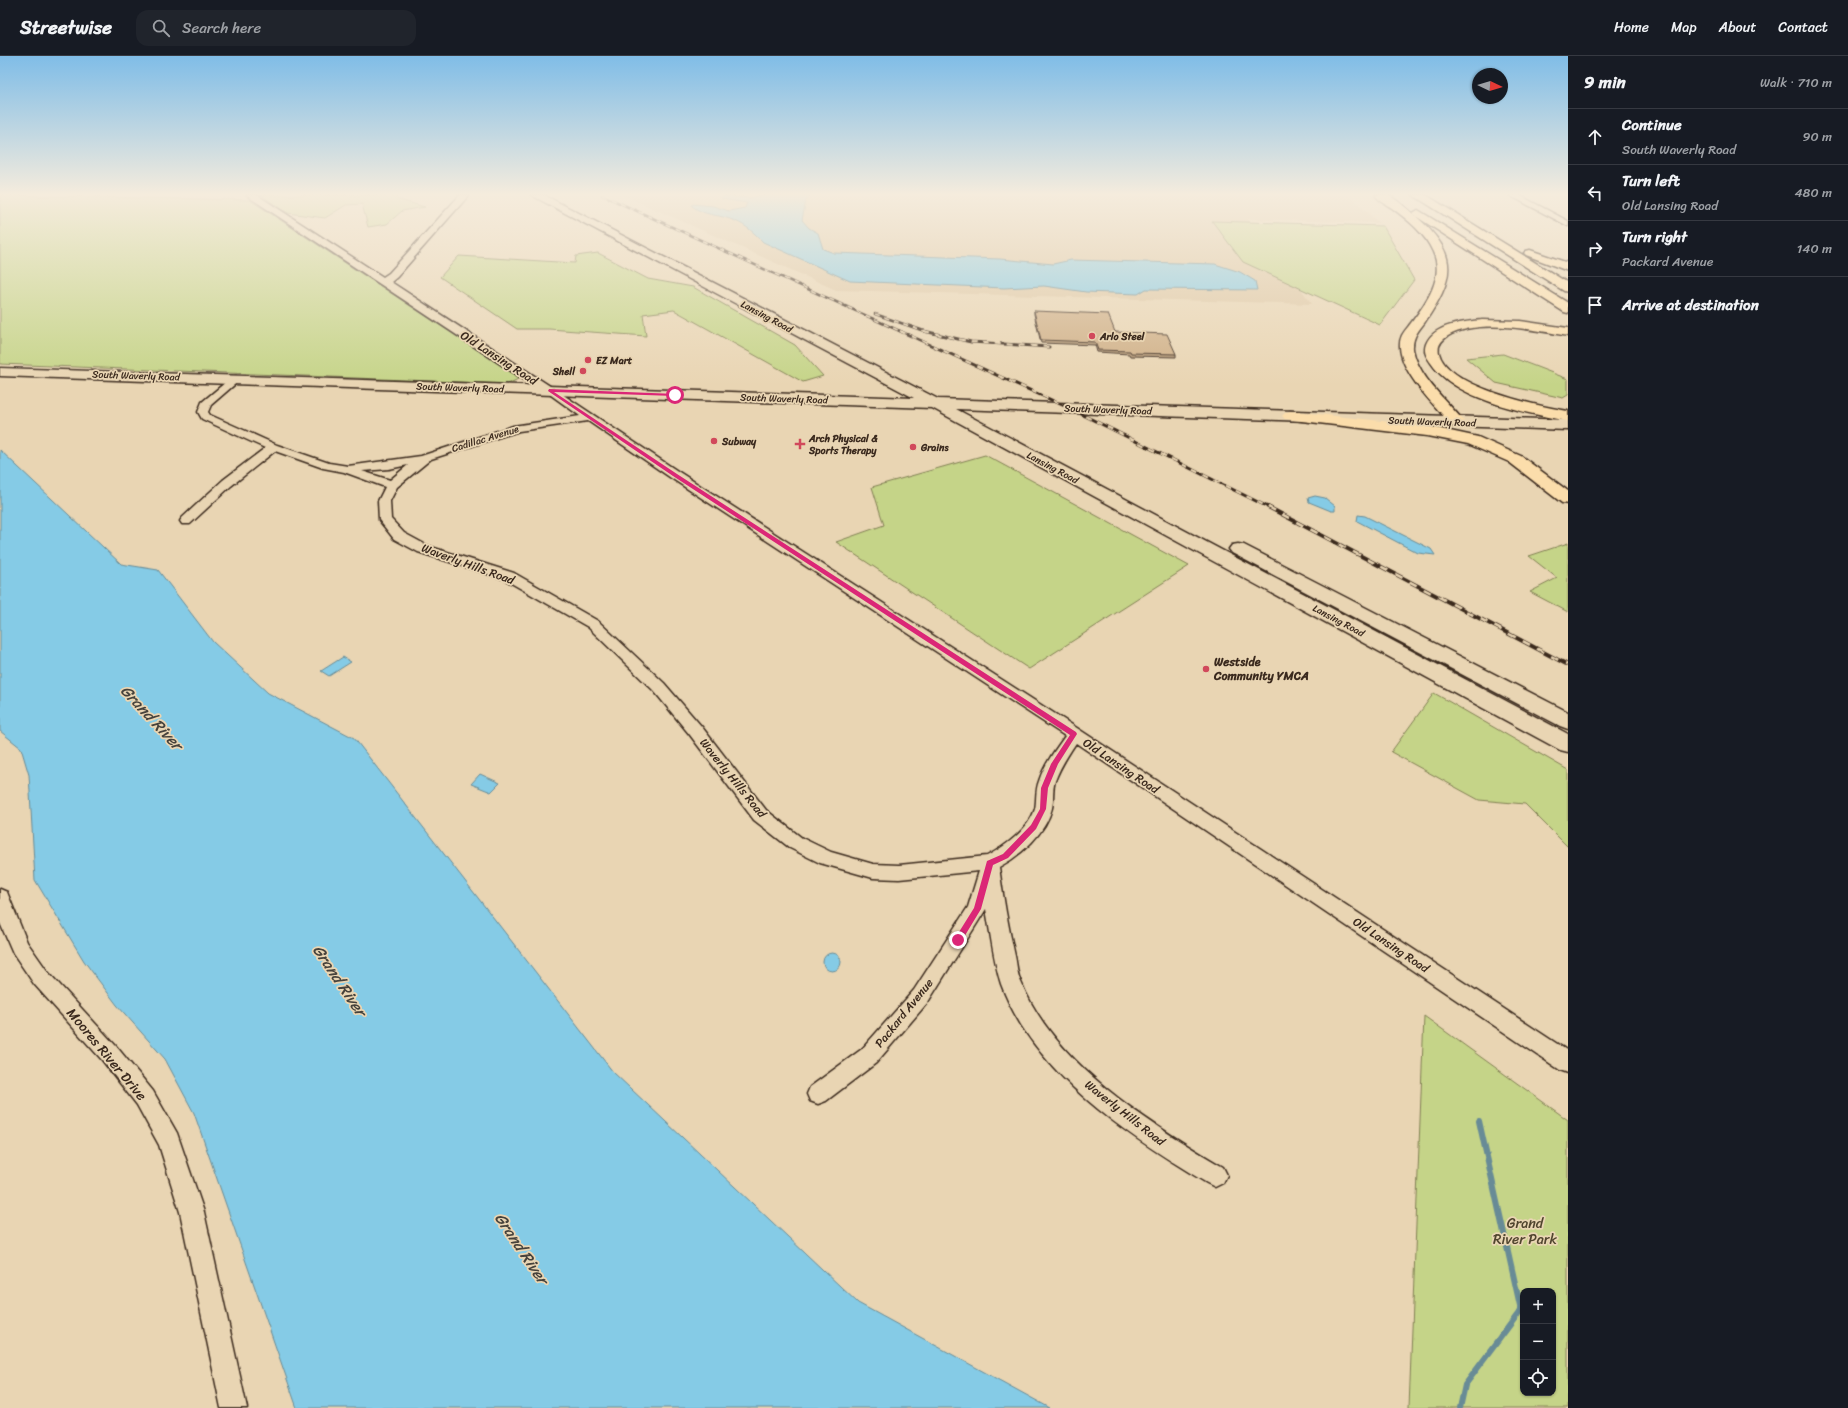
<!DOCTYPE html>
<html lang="en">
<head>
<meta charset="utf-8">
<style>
	body { margin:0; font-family:Sriracha,sans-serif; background:#20242c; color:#f1f3f6 }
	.controls { position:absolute; right:12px; bottom:12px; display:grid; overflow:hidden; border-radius:8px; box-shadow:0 1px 3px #0004 }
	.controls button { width:36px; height:36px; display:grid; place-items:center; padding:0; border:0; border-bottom:1px solid #363941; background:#171b24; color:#f1f3f6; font:20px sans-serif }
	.compass { position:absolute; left:1472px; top:12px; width:36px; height:36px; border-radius:50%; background:#171b24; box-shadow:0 1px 3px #0004; rotate:94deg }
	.stop { position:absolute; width:12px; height:12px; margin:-9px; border:3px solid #db2777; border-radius:50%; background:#fff }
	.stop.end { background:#db2777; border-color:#fff; box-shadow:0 1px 4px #0008 }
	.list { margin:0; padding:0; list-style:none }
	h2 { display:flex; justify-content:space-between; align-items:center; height:52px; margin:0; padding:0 16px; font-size:17px }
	h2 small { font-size:13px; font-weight:400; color:#9ea1a6 }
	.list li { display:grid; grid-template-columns:26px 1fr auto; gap:12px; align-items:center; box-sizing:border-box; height:56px; padding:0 16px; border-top:1px solid #363941 }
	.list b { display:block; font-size:15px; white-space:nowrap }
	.list p { margin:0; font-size:13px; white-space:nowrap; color:#9ea1a6 }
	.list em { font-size:13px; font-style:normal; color:#9ea1a6 }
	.icon { flex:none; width:22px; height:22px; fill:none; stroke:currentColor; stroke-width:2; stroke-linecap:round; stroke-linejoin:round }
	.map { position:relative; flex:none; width:1568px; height:1352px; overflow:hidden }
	header { display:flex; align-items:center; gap:24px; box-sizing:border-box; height:56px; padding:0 20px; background:#171b24; border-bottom:1px solid #363941 }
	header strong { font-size:19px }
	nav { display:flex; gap:22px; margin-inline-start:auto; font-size:14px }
	.search { width:280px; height:36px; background:#20242c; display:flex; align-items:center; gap:10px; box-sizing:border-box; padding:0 14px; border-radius:12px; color:#9ea1a6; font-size:15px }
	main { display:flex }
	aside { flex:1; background:#171b24 }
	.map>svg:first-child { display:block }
</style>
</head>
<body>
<header>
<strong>Streetwise</strong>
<div class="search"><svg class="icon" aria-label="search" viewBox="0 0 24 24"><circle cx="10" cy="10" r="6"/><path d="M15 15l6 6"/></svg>Search here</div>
<nav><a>Home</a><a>Map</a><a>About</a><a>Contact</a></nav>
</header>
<main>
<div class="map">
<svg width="1568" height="1352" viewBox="0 0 1568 1352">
	<rect width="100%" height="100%" fill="#e9d5b3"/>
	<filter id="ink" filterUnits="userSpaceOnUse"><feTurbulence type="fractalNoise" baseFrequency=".025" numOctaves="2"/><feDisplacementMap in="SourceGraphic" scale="8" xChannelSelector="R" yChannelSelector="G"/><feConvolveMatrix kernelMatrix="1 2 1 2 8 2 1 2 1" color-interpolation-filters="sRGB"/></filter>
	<g filter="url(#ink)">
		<path fill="#dec7a3" d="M623 139H1349L1379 167 1248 163 1312 248 836 234Z"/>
		<path fill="#c5d488" stroke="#807f53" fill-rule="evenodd" d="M0 139 250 144 518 321V323L508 328 0 308Z
			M261 139H396V143L425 151 402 155 387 168 368 171 362 148 346 149 325 162 288 157Z
			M1212 165 1383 170 1414 224 1380 269 1243 206Z
			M598 197 648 223 693 231 795 289 823 320 803 326 674 254 643 258 646 280 549 273H517L440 221 459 200 575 207 576 200Z
			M1503 298 1568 323V339L1563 342 1496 327 1466 302Z
			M985 399 1189 510 1029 613 836 486 884 469 872 431Z
			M1568 487V556L1530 536 1557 522 1529 500Z
			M1434 637 1568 714V791L1525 748 1479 744 1391 696Z
			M1424 960 1568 1064V1352H1409ZM1523 1235H1553V1337H1523Z"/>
		<path fill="#85cbe6" stroke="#678b96" d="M762 139H810L806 144 802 164 809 172 818 177 823 193 834 197 1000 203 1053 208 1071 204 1215 208 1240 216 1255 225 1257 234 1146 233 1138 238 1086 236 1044 230 1004 232 850 225 763 186C754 176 743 167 730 163 716 158 705 160 692 150L693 148 713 150 729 155 745 152 747 147 722 143 724 140 750 142Z
			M0 394 121 508 158 514 213 586 268 637 354 682 613 1016 858 1247 1050 1352H297L194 1057 165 1003 117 949 84 905 35 824 29 719 21 692 0 675Z
			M1315 440 1325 442 1335 450V455H1331L1309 446 1308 442Z
			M1358 459 1365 460 1431 493 1435 499 1418 497 1357 465Z
			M343 601 351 606 329 620 321 615Z
			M480 718 500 727 491 736 471 728Z
			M823 906a9 9 0 1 1 18 0a9 9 0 1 1-18 0Z"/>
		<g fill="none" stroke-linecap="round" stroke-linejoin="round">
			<path stroke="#678b96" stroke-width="6" d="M1460 1352 1465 1329 1521 1254 1479 1065"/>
			<defs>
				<path id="minor" d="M1509 139H1519L1568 165V170Z
					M236 320 241 323 211 349 208 356 210 359 277 389 329 407 348 410 421 400 513 370 580 360 544 334 545 332H553L679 416 1080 674 1568 995V1017L1560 1014 1076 687C1068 699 1060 711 1055 725 1052 734 1054 743 1052 752 1046 777 1021 799 999 811 1003 841 1008 870 1015 900 1017 909 1017 918 1021 926 1054 1008 1150 1068 1223 1111L1227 1119 1223 1127 1215 1131 1207 1127C1128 1080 1034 1018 1001 928 994 907 990 875 986 853L928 946 876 1007 826 1045 818 1048 810 1045 807 1038 810 1031 862 993 914 934 968 851 979 815 899 823 873 822 820 807 790 792 754 764 690 679 654 635 588 571 504 523 418 496 394 483 379 464 378 445 385 431 344 416 323 412 275 395 231 430 190 468H182L180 465 182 462 223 424 265 392 202 363 198 356 202 346 232 321ZM588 365 671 422 1065 680C1055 694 1044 709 1039 725 1035 735 1037 744 1035 753 1029 773 1005 791 987 800L899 809 873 808 831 796 802 782 766 754 702 671 664 627 598 565 514 517 428 490 404 477 391 463 390 445 397 431 431 403 519 375ZM408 409 390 424 362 415 389 413Z
					M0 833 7 836 27 886 48 916 116 990 153 1035 177 1077 204 1156 247 1352H221L180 1156 159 1089 137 1049 102 1004 34 928 13 897 0 867Z"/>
				<path id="tertiary" d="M246 139H257L383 221 389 217 460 139H469L397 221 391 226 556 334 554 337H544Z"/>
				<path id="secondary" d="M531 139H544L938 343 1568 364V374L956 353 1568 678V696L1560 694 932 352 0 320V312L914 342Z
					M1238 488 1244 489 1568 656V673L1560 670 1232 497 1229 493 1232 489Z"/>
				<path id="motorway" d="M1375 139C1379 139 1384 138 1387 139 1396 142 1412 157 1419 163 1460 200 1454 223 1425 266 1419 274 1412 281 1413 293 1418 320 1444 342 1461 362L1464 365 1461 368 1456 370 1451 368C1434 349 1401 317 1400 291 1399 280 1405 275 1411 267 1426 247 1445 221 1433 196 1425 177 1408 164 1392 152 1386 148 1379 145 1375 139Z
					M1413 139H1426L1568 227V236L1564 235Z
					M1418 154 1568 247V257L1564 256 1414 159 1413 157Z
					M1530 194 1568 207V215L1526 199 1524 197 1526 195Z
					M1482 264 1520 265 1568 272V280C1535 274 1478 262 1448 280 1442 284 1437 289 1439 297 1447 331 1538 350 1568 355V365C1527 357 1455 344 1431 307 1427 301 1423 296 1426 288 1434 268 1464 266 1482 264Z
					M1290 355 1427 370 1478 381 1521 400 1568 435V448L1562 447 1509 406 1468 388 1427 380 1285 363 1282 360 1285 357Z"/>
			</defs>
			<use href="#minor" stroke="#3b2a1e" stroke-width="3"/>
			<use href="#tertiary" stroke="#3b2a1e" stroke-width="3"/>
			<use href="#secondary" stroke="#3b2a1e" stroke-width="3"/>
			<use href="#motorway" stroke="#3b2a1e" stroke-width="3"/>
			<use href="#minor" fill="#e9d5b3" fill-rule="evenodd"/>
			<use href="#tertiary" fill="#e9d5b3" fill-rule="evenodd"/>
			<use href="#secondary" fill="#e9d5b3" fill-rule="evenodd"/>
			<use href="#motorway" fill="#fbddab" fill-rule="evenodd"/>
			<defs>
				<path id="rail-far2" d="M602 139 902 276
					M875 258 927 276"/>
				<path id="rail-far1" d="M900 275 1069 352 1270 452
					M924 275 971 286 1049 291"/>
				<path id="rail" d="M1268 451 1568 609"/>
			</defs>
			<use href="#rail-far2" stroke="#3b2a1e" stroke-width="2.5"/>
			<use href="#rail-far1" stroke="#3b2a1e" stroke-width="3"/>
			<use href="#rail" stroke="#3b2a1e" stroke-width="4"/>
			<use href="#rail-far2" stroke="#e9d5b3" stroke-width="1.5" stroke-dasharray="5" stroke-linecap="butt"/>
			<use href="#rail-far1" stroke="#e9d5b3" stroke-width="2" stroke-dasharray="6" stroke-linecap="butt"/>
			<use href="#rail" stroke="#e9d5b3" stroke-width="2.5" stroke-dasharray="8" stroke-linecap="butt"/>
		</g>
		<path fill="#b29673" stroke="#3b2a1e" d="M1034 255 1115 276 1176 298V301L1130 300 1129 298 1097 296 1095 289 1041 287 1034 258Z"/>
		<path fill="#cfaf86" stroke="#3b2a1e" d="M1034 255 1108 258 1115 276 1167 278 1176 298 1131 297 1130 295 1098 294 1095 286 1041 284Z"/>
	</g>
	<linearGradient id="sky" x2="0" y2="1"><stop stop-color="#80bde7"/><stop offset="0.42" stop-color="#f5ecdd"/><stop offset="1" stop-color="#f5ecdd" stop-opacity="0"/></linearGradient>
	<rect width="1568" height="329" fill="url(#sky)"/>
	<path fill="#db2777" d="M549 333 677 338 675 340 554 336 677 418 1076 676 1077 678 1058 708 1048 732 1046 753 1036 773 1008 802 993 809 981 853 961 886H955L954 884 974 852 987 805 1003 798 1031 769 1040 753 1041 732 1051 708 1070 679 673 420 548 335Z"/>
	<g fill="#d1495b" stroke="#e9d5b3" stroke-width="1.5">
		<circle cx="1092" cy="280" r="4"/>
		<circle cx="588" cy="304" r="4"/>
		<circle cx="583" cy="315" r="4"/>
		<circle cx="714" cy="385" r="4"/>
		<path d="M798 382h4v4h4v4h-4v4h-4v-4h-4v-4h4z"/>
		<circle cx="913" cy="391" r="4"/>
		<circle cx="1206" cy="613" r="4"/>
	</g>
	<g text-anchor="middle" stroke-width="3.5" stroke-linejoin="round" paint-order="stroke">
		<g font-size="10" fill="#3b2a1e" stroke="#e9d5b3">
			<text transform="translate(767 260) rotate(28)" y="4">Lansing Road</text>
			<text transform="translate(136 319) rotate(2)" y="4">South Waverly Road</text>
			<text transform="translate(460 331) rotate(2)" y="4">South Waverly Road</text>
			<text transform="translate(784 342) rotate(2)" y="4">South Waverly Road</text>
			<text transform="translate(1108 353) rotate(2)" y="4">South Waverly Road</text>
			<text transform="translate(1432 365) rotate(2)" y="4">South Waverly Road</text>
			<text transform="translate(485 382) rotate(-17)" y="4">Cadillac Avenue</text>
			<text transform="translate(1053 411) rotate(28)" y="4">Lansing Road</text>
			<text transform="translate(1339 564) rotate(28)" y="4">Lansing Road</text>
		</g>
		<g font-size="10" font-weight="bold" fill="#3b2a1e" stroke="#e9d5b3" text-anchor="start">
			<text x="1100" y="284">Arlo Steel</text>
			<text x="596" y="308">EZ Mart</text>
			<text x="575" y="319" text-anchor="end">Shell</text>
			<text x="809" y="386">Arch Physical &amp;<tspan x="809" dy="12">Sports Therapy</tspan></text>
			<text x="722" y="389">Subway</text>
			<text x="921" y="395">Grains</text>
		</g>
		<g font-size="12" fill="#3b2a1e" stroke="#e9d5b3">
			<text transform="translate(499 302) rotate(33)" y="4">Old Lansing Road</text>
			<text transform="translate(468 508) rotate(20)" y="4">Waverly Hills Road</text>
			<text transform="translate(1121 710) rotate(34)" y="4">Old Lansing Road</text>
			<text transform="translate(733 722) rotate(51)" y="4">Waverly Hills Road</text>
			<text transform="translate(1391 889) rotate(34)" y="4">Old Lansing Road</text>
			<text transform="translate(904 957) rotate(-51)" y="4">Packard Avenue</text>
			<text transform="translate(1125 1057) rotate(38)" y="4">Waverly Hills Road</text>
		</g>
		<g font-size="12" font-weight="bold" fill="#3b2a1e" stroke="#e9d5b3" text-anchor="start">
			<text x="1214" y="610">Westside<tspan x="1214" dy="14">Community YMCA</tspan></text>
		</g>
		<g font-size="14" fill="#3b2a1e" stroke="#e9d5b3">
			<text transform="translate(107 998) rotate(50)" y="5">Moores River Drive</text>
		</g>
		<g font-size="14" fill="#50442e" stroke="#e9d5b3">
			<text x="1525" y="1172">Grand<tspan x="1525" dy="16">River Park</tspan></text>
		</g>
		<g font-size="16" font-style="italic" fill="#46423c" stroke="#e9d5b3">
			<text transform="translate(152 661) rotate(47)" y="6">Grand River</text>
			<text transform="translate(340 924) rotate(56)" y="6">Grand River</text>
			<text transform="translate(522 1192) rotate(56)" y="6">Grand River</text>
		</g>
	</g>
</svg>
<div class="controls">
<button>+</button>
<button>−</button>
<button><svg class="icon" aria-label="locate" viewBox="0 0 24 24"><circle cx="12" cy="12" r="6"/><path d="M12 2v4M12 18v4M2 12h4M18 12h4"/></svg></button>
</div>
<svg class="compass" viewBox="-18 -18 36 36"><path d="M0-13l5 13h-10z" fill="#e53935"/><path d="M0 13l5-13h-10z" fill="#9ea1a6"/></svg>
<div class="stop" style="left:675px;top:339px"></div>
<div class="stop end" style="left:958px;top:884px"></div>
</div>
<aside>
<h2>9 min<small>Walk · 710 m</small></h2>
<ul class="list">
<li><svg class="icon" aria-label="ahead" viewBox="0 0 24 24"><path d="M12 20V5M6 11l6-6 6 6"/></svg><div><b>Continue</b><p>South Waverly Road</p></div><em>90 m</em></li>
<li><svg class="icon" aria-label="left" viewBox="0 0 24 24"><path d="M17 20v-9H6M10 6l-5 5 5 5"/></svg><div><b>Turn left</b><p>Old Lansing Road</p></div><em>480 m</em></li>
<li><svg class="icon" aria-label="right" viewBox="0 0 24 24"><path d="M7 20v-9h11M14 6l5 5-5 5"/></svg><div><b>Turn right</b><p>Packard Avenue</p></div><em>140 m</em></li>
<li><svg class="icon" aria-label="arrive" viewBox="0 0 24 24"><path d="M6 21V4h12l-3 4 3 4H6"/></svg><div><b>Arrive at destination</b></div></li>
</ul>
</aside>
</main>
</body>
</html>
